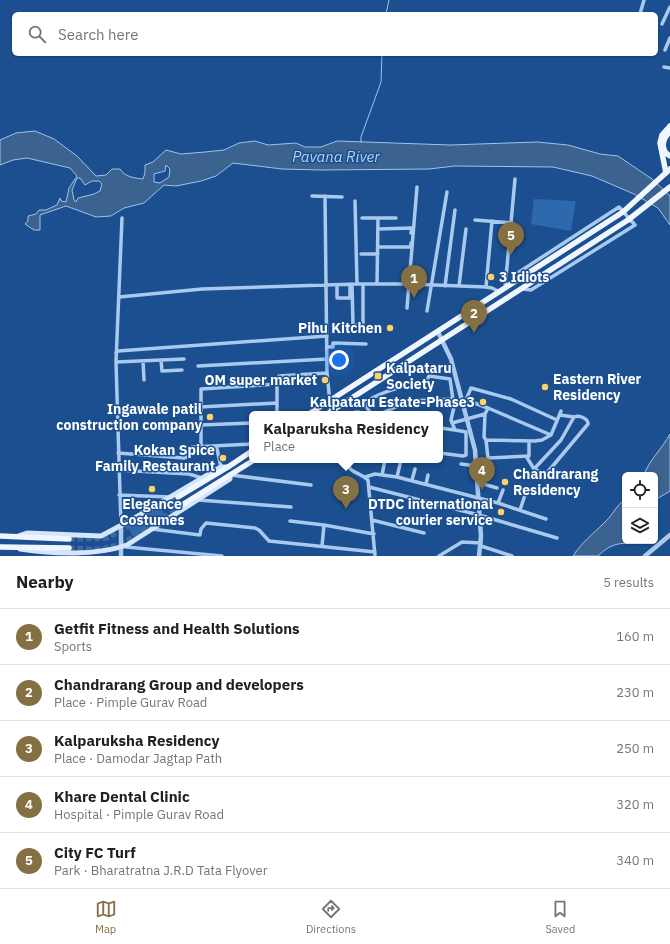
<!DOCTYPE html>
<html lang="en">
<head>
<meta charset="utf-8">
<style>
	body { margin:0; font-family:"IBM Plex Sans",sans-serif; background:#f2f2f2; color:#202124 }
	.controls { position:absolute; right:12px; bottom:12px; display:grid; overflow:hidden; border-radius:6px; box-shadow:0 1px 3px #0004 }
	.controls button { width:36px; height:36px; display:grid; place-items:center; padding:0; border:0; border-bottom:1px solid #e0e0e0; background:#fff; color:#202124; font:20px sans-serif }
	.you { position:absolute; left:339px; top:360px; width:14px; height:14px; margin:-10px; border:3px solid #fff; border-radius:50%; background:#1a73e8; box-shadow:0 0 0 6px #1a73e833 }
	.badge { display:grid; place-items:center; width:26px; height:26px; border-radius:50%; background:#847042; color:#fff; font-size:13px; font-weight:700 }
	.pin { position:absolute; translate:-50% -33px; filter:drop-shadow(0 1px 2px #0008) }
	.pin::after { content:''; position:absolute; top:21px; width:14px; height:12px; background:inherit; clip-path:polygon(0 0,100% 0,50% 100%) }
	.popup { position:absolute; left:249px; top:411px; width:194px; height:52px; box-sizing:border-box; display:grid; place-content:center; border-radius:6px; background:#fff; filter:drop-shadow(0 1px 3px #0005); font-size:13px; white-space:nowrap; color:#757577 }
	.popup b { font-size:15px; color:#202124 }
	.popup::after { content:''; position:absolute; left:50%; top:100%; margin-left:-8px; border:8px solid transparent; border-top-color:#fff }
	.list { margin:0; padding:0; list-style:none }
	h2 { display:flex; justify-content:space-between; align-items:center; height:52px; margin:0; padding:0 16px; font-size:17px }
	h2 small { font-size:13px; font-weight:400; color:#757577 }
	.list li { display:grid; grid-template-columns:26px 1fr auto; gap:12px; align-items:center; box-sizing:border-box; height:56px; padding:0 16px; border-top:1px solid #e0e0e0 }
	.list b { display:block; font-size:15px; white-space:nowrap }
	.list p { margin:0; font-size:13px; white-space:nowrap; color:#757577 }
	.list em { font-size:13px; font-style:normal; color:#757577 }
	.icon { flex:none; width:22px; height:22px; fill:none; stroke:currentColor; stroke-width:2; stroke-linecap:round; stroke-linejoin:round }
	.map { position:relative; flex:none; width:670px; height:556px; overflow:hidden }
	.search { position:absolute; background:#fff; box-shadow:0 1px 3px #0004; left:12px; right:12px; top:12px; height:44px; display:flex; align-items:center; gap:10px; box-sizing:border-box; padding:0 14px; border-radius:6px; color:#757577; font-size:15px }
	.sheet { height:332px; background:#fff }
	nav { display:flex; justify-content:space-around; align-items:center; box-sizing:border-box; height:56px; border-top:1px solid #e0e0e0; background:#fff; font-size:11px; color:#757577 }
	nav a { display:grid; justify-items:center; gap:2px }
	nav .on { color:#847042 }
	.map>svg:first-child { display:block }
</style>
</head>
<body>
<div class="map">
<svg width="670" height="556" viewBox="0 0 670 556">
	<rect width="100%" height="100%" fill="#1b4f8f"/>
	<path fill="#2e69ad" d="M534 199 576 201 571 231 531 224Z
		M159 505 166 517 133 537 126 523Z"/>
	<path fill="#3c6290" stroke="#9cc4f0" fill-rule="evenodd" d="M35 131 54 139 77 156 96 176 106 175 112 169H120C125 177 134 178 143 179L145 173V165L153 162 166 150 181 154 205 152 224 150 239 143 255 141 268 145 296 143 305 147H321L337 141 450 145 537 142 568 145 600 154 618 156 652 179 670 196V225L658 208 634 194 592 176 553 167 455 166 429 169 321 170 282 169 233 163 216 176 201 181 176 186 164 185 144 203 124 208 111 216 96 217 66 206 40 215V230H34L25 224 28 221V216L36 214 39 210H46L57 205 60 198 61 201 66 202 69 188 77 176 70 168 27 158 13 160 0 165V140L16 133ZM166 165 170 169 169 177 160 183 154 182V174L165 171ZM77 178H80L85 185 92 181H99L102 184 100 191 94 194 78 198 76 202 74 200 72 190Z
		M670 434V491L655 500V475H644C649 460 662 449 670 434Z
		M625 499V541H632L630 543C616 543 608 546 598 556H573C582 542 593 534 604 523 612 516 616 506 625 499Z"/>
	<g fill="none" stroke-linecap="round" stroke-linejoin="round">
		<path stroke="#9cc4f0" stroke-width="1" d="M386 14 389 0
			M361 142V137L381 82 382 54"/>
		<path stroke="#3d69a0" stroke-width="5.5" stroke-dasharray="5.5 3" stroke-linecap="butt" d="M69 539 108 538 178 497
			M69 548C79 548 90 550 100 549 128 546 159 520 182 505"/>
		<path stroke="#a9c9ee" stroke-width="3.5" d="M640 14 644 0
			M662 24 670 7
			M665 50 670 38
			M664 67 670 68
			M312 196 342 197
			M325 196 327 373 331 413
			M355 201 357 284
			M362 218H378L377 284
			M378 218H396
			M475 220 512 223
			M378 229 412 228 411 233
			M378 247H411V243
			M361 254H378
			M513 283 516 274 619 207 635 225 531 290 523 289
			M352 284 353 325 363 326V284
			M337 285V298H350V284
			M445 286 455 210
			M459 286 466 229
			M486 287 492 221
			M505 288 515 179
			M119 297 202 289 357 284H409L486 287 492 288 500 292
			M407 308 417 187
			M427 311 447 192
			M327 347H333V343L366 344
			M116 353 118 351 327 336
			M161 360 162 371 182 370
			M143 361 144 380
			M116 362 184 359
			M198 366 327 359
			M200 407 277 403
			M488 408 466 400 471 388 511 399 557 420
			M277 414V384L279 376 327 373
			M348 414 357 412 368 414
			M371 414 366 406 367 401C385 390 405 386 426 382L429 376 450 379 454 407 451 420 455 430 466 432V455L463 456 440 453
			M380 414 409 401 453 399
			M452 423 485 414 484 437 486 440 535 441 542 440 551 435 488 408 485 414
			M200 425 252 423
			M440 428 455 430
			M551 435 561 411
			M486 440 488 458 529 456V441
			M201 446V389L277 384
			M217 449 221 467
			M118 453 184 458 187 457 189 449 192 447 252 444
			M526 456 534 469 546 474 588 424C588 418 579 415 574 417
			M345 460C351 475 358 471 368 480L375 556
			M461 464 476 466
			M534 469 561 440 574 417 560 415
			M118 470 189 474 202 478
			M231 475 311 485
			M382 475 385 460
			M365 477 375 474 397 477 498 503 546 519
			M397 477 401 460
			M412 480 415 469
			M477 482 497 488
			M426 484 428 475
			M369 487 479 515 557 538
			M119 495 170 497
			M198 500 291 507
			M498 503 503 490
			M520 510 526 492
			M372 520 424 533
			M290 521 324 525 374 534
			M121 526 116 362 122 218
			M152 529 200 535 201 529 206 523 255 528 259 530 269 541 375 552
			M322 546 324 525
			M481 546 512 556
			M126 547 222 556
			M439 556 462 542 481 543"/>
		<path stroke="#a9c9ee" stroke-width="4.5" d="M438 332 451 359 475 450 481 536 479 556
			M121 556V526
			M645 556 670 535"/>
		<path stroke="#d6e6fa" stroke-width="5" d="M18 536 27 533 101 536 133 519 221 467H228
			M20 549C53 554 96 556 127 545L230 479V475"/>
		<path stroke="#f0f6ff" stroke-width="5.5" d="M670 132C662 139 660 150 670 156
			M666 173 660 143 662 135 670 126
			M309 414 623 212
			M327 414 628 220
			M178 497 228 467 252 451
			M182 505 254 460
			M0 536 69 539
			M0 547 69 548"/>
		<path stroke="#f0f6ff" stroke-width="5.5" d="M623 212 670 169
			M628 220 670 187"/>
	</g>
	<g fill="#ffd166" stroke="#1b4f8f" stroke-width="1.5">
		<circle cx="491" cy="277" r="4"/>
		<circle cx="390" cy="328" r="4"/>
		<rect x="374" y="372" width="8" height="8" rx="2"/>
		<circle cx="325" cy="380" r="4"/>
		<circle cx="545" cy="387" r="4"/>
		<circle cx="483" cy="402" r="4"/>
		<circle cx="210" cy="417" r="4"/>
		<circle cx="223" cy="458" r="4"/>
		<circle cx="505" cy="482" r="4"/>
		<circle cx="152" cy="489" r="4"/>
		<circle cx="501" cy="512" r="4"/>
	</g>
	<g text-anchor="middle" stroke-width="3" stroke-linejoin="round" paint-order="stroke">
		<g font-size="14" font-weight="bold" fill="#fff" stroke="#1b4f8f" text-anchor="end">
			<text x="499" y="282" text-anchor="start">3 Idiots</text>
			<text x="382" y="333">Pihu Kitchen</text>
			<text x="386" y="373" text-anchor="start">Kalpataru<tspan x="386" dy="16">Society</tspan></text>
			<text x="553" y="384" text-anchor="start">Eastern River<tspan x="553" dy="16">Residency</tspan></text>
			<text x="317" y="385">OM super market</text>
			<text x="475" y="407">Kalpataru Estate-Phase3</text>
			<text x="202" y="414">Ingawale patil<tspan x="202" dy="16">construction company</tspan></text>
			<text x="215" y="455">Kokan Spice<tspan x="215" dy="16">Family Restaurant</tspan></text>
			<text x="513" y="479" text-anchor="start">Chandrarang<tspan x="513" dy="16">Residency</tspan></text>
			<text x="152" y="509" text-anchor="middle">Elegance<tspan x="152" dy="16">Costumes</tspan></text>
			<text x="493" y="509">DTDC international<tspan x="493" dy="16">courier service</tspan></text>
		</g>
		<g font-size="15" font-style="italic" fill="#b5d3f5" stroke="#1b4f8f">
			<text x="336" y="162">Pavana River</text>
		</g>
	</g>
</svg>
<div class="controls">
<button><svg class="icon" aria-label="locate" viewBox="0 0 24 24"><circle cx="12" cy="12" r="6"/><path d="M12 2v4M12 18v4M2 12h4M18 12h4"/></svg></button>
<button><svg class="icon" aria-label="layers" viewBox="0 0 24 24"><path d="M12 4l9 5-9 5-9-5zM3 14l9 5 9-5"/></svg></button>
</div>
<div class="you"></div>
<div class="pin badge" style="left:414px;top:298px">1</div>
<div class="pin badge" style="left:474px;top:333px">2</div>
<div class="pin badge" style="left:346px;top:509px">3</div>
<div class="popup"><b>Kalparuksha Residency</b>Place</div>
<div class="pin badge" style="left:482px;top:490px">4</div>
<div class="pin badge" style="left:511px;top:255px">5</div>
<div class="search"><svg class="icon" aria-label="search" viewBox="0 0 24 24"><circle cx="10" cy="10" r="6"/><path d="M15 15l6 6"/></svg>Search here</div>
</div>
<section class="sheet">
<h2>Nearby<small>5 results</small></h2>
<ul class="list">
<li><span class="badge">1</span><div><b>Getfit Fitness and Health Solutions</b><p>Sports</p></div><em>160 m</em></li>
<li><span class="badge">2</span><div><b>Chandrarang Group and developers</b><p>Place · Pimple Gurav Road</p></div><em>230 m</em></li>
<li><span class="badge">3</span><div><b>Kalparuksha Residency</b><p>Place · Damodar Jagtap Path</p></div><em>250 m</em></li>
<li><span class="badge">4</span><div><b>Khare Dental Clinic</b><p>Hospital · Pimple Gurav Road</p></div><em>320 m</em></li>
<li><span class="badge">5</span><div><b>City FC Turf</b><p>Park · Bharatratna J.R.D Tata Flyover</p></div><em>340 m</em></li>
</ul>
</section>
<nav>
<a class="on"><svg class="icon" aria-label="map" viewBox="0 0 24 24"><path d="M3 6l6-2 6 2 6-2v14l-6 2-6-2-6 2zM9 4v14M15 6v14"/></svg>Map</a>
<a><svg class="icon" aria-label="directions" viewBox="0 0 24 24"><path d="M12 3l9 9-9 9-9-9zM9 14v-3h6M13 9l2 2-2 2"/></svg>Directions</a>
<a><svg class="icon" aria-label="saved" viewBox="0 0 24 24"><path d="M7 4h10v16l-5-4-5 4z"/></svg>Saved</a>
</nav>
</body>
</html>
